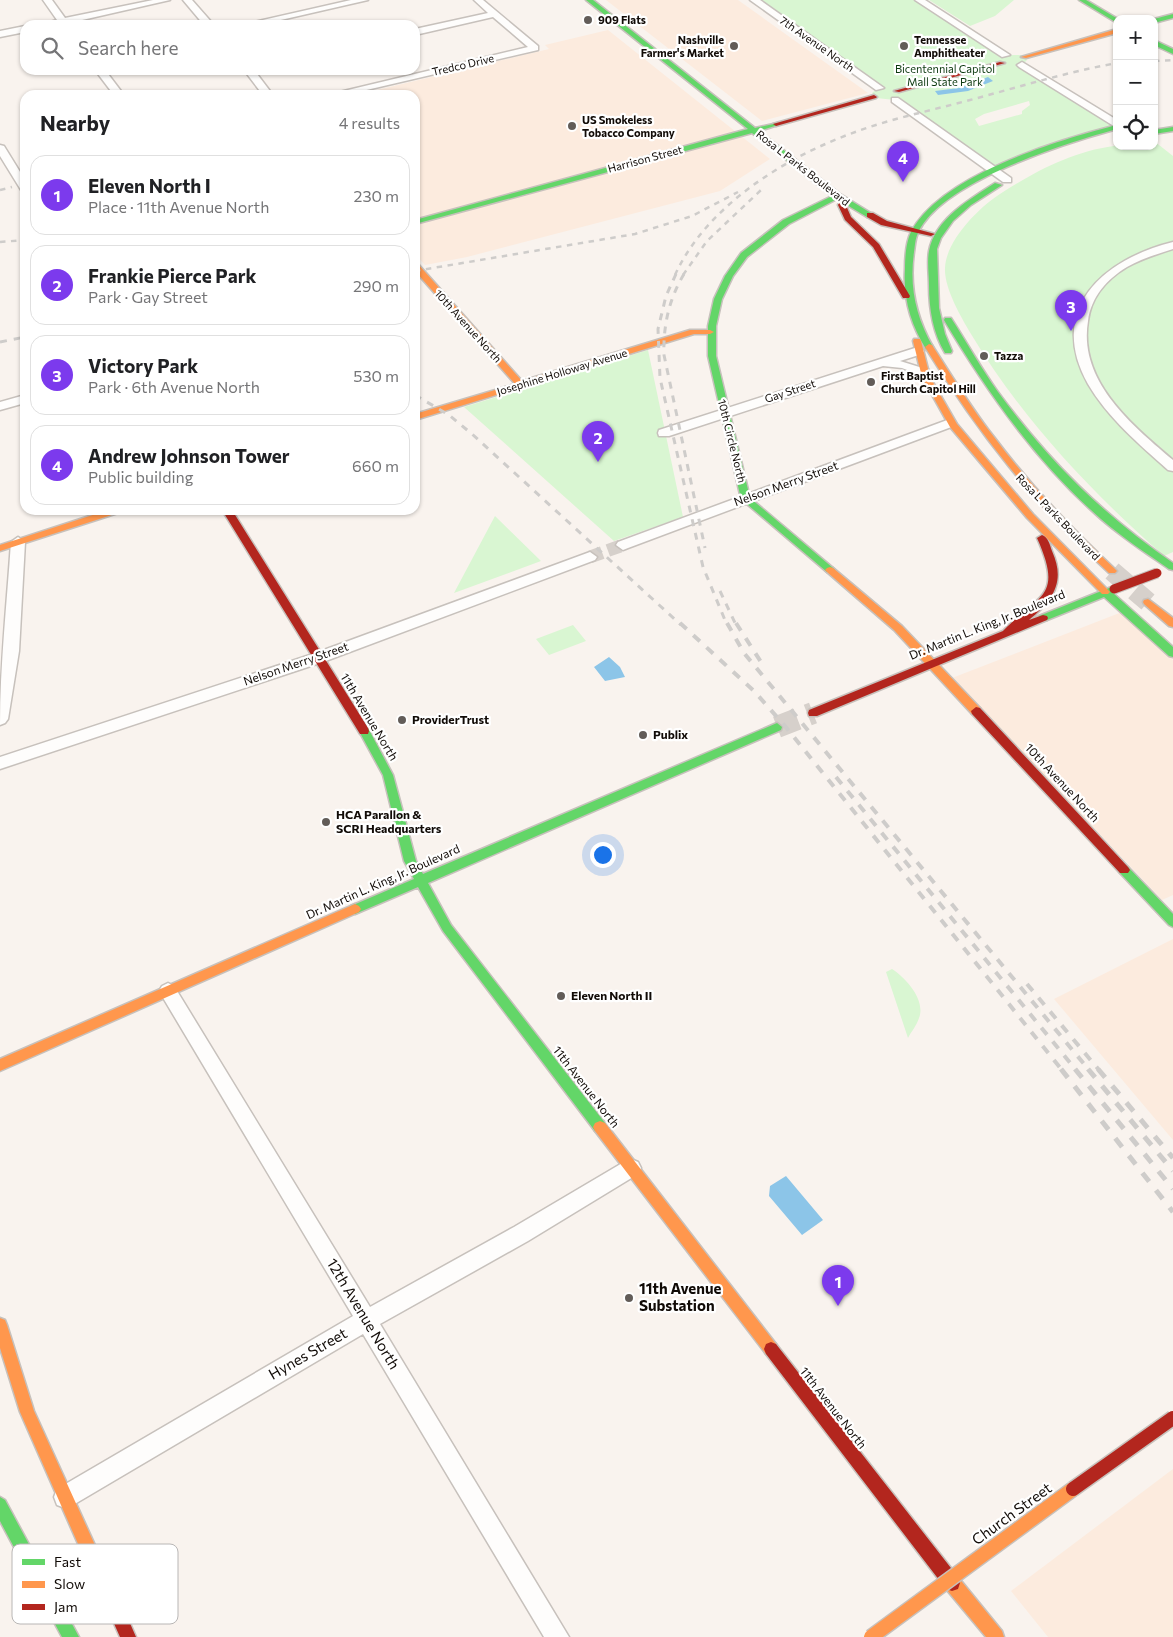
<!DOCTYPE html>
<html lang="en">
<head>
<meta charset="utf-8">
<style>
	body { margin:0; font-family:Commissioner,sans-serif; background:#f6f6f6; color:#202124 }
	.controls { position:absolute; right:15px; top:15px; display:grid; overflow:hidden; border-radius:10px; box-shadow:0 1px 4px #0004 }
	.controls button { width:45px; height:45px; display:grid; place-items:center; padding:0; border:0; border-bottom:1px solid #e0e0e0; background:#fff; color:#202124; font:25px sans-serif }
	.you { position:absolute; left:602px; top:854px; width:18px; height:18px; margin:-12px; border:4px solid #fff; border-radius:50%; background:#1a73e8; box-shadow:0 0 0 8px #1a73e833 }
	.badge { display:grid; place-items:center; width:32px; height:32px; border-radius:50%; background:#7c3aed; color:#fff; font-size:16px; font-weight:700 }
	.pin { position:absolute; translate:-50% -41px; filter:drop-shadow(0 1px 2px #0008) }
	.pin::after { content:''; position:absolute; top:26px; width:18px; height:15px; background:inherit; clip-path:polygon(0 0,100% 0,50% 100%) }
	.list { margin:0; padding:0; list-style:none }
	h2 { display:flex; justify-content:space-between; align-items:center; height:65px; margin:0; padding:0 20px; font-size:21px }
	h2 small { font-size:16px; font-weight:400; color:#757577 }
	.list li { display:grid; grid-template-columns:32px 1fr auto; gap:15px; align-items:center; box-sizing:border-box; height:80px; margin:0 10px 10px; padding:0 10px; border:1px solid #e0e0e0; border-radius:15px }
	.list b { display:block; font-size:19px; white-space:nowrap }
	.list p { margin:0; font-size:16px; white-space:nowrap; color:#757577 }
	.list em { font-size:16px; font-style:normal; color:#757577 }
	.icon { flex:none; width:28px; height:28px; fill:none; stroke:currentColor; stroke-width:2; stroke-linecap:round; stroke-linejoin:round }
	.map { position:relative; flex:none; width:1173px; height:1637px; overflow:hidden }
	.search { position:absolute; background:#fff; box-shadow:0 1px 4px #0004; left:20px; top:20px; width:400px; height:55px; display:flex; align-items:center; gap:12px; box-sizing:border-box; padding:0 18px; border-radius:15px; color:#757577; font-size:19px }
	.panel { position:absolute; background:#fff; box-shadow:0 1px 4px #0004; left:20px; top:90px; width:400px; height:425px; border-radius:15px }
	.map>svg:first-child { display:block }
</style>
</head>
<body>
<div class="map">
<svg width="1173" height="1637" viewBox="0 0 1173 1637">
	<rect width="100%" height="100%" fill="#f9f3ee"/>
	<path fill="#fcebde" d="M606 0H738L868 93 762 121Z
		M608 30 770 159 720 191 467 257 425 265 415 254V95H356L549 49 545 45Z
		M1122 612 1173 660V895L1162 900 952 678Z
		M1173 939V1140L1054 999Z
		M1173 1469V1637H1048L1011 1591Z"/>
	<path fill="#d9f6d2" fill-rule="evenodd" d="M754 0H919L1005 55H1021L1027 60 1022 65 1117 125 994 171 895 100 876 98 872 93 878 88ZM1029 101 1030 105 1022 111V114L979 126 975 119 984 114Z
		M929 0H1014L995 16 970 26Z
		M1154 141 1173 156V552L1164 556C1090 491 1022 419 971 334 961 317 944 288 945 268 946 240 980 206 1003 192 1036 171 1074 151 1114 146 1125 144 1141 146 1154 146Z
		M648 350 683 517 614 541 464 407Z
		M495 516 541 561 454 593Z
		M573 625 586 641 549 655 536 639Z
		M892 969C906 978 926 1000 919 1018 917 1025 911 1032 908 1038L886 972Z"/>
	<path fill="#8cc5e8" d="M988 77 993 81 968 91 938 95 935 91 959 88Z
		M609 657 620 667 625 677 605 681 594 667Z
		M786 1176 823 1220 802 1235 769 1196 770 1186Z"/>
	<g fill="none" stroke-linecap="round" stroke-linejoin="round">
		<path stroke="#d6d0cb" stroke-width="13" stroke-dasharray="13 6" stroke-linecap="butt" d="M590 557 623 545"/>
		<path stroke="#d6d0cb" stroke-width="22" stroke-dasharray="22 11" stroke-linecap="butt" d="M777 727 813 713"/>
		<path stroke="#d6d0cb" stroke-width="20" stroke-dasharray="20 10" stroke-linecap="butt" d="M1112 571 1148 602"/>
		<defs>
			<path id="street" d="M43 0H52L65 18 153 0H170L69 23 71 25H40L57 20Z
				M183 0H192L214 25H204Z
				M351 0H368L259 25H241Z
				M474 0H483L538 46V50L345 95H327L528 47 493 17 415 35V29L488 13Z
				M750 0H760L884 88 876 90Z
				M915 0H925L1010 55 1002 57Z
				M25 26V32L0 37V31Z
				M1022 62 1117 120V128L1019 67 1017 65Z
				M95 70H105L124 95H114Z
				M244 70H254L273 95H263Z
				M892 98H898L1011 178V182H1003L892 102Z
				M0 145 4 146 25 180V191L21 190 0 156Z
				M1173 242V249C1157 254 1141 259 1127 267 1107 279 1091 297 1088 321 1078 381 1132 425 1173 460V471L1168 470C1139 444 1108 418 1088 384 1046 309 1104 259 1173 242Z
				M918 347 924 351 922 354 900 361 929 370 931 373 929 376 925 377 902 368 883 366 669 436H659L658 433 659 430Z
				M25 395V403L0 410V402Z
				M950 419 956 423 954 426 628 548 623 550 616 545 618 542Z
				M18 537 25 542 19 651 8 719 5 723 0 725C0 664 7 603 11 542Z
				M590 552 597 557 595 560 323 662 0 769V757L313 654Z
				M168 983 174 986 370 1307 514 1227 624 1162 631 1159 638 1162 641 1168 638 1174 528 1241 380 1324 569 1637H544L363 1334 73 1505 65 1508 57 1505 54 1497 57 1489 353 1316 162 996 159 991 162 986Z"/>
			<path id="fast" d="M586 0H593L755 128 778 123V125L759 131 840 194 874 215 867 217 837 199 789 224 747 257 733 276 722 299 716 326V356L750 498 833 568 835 570 833 572H827L741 499 708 356V326L714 299 725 276 741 253 783 220 832 196 752 133 415 224V220L748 129Z
				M1079 0H1086L1118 19 1117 23Z
				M1173 14V18L1154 23V19Z
				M1154 40 1173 49V54L1154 45Z
				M1117 125V129C1066 143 940 182 918 233 915 239 915 246 914 252 909 287 916 317 933 347L929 350 926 349C911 325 903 298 905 269 905 258 906 242 911 232 941 175 1058 140 1117 125Z
				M1173 127V131L1154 134V130Z
				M995 183 1002 185 971 205 953 221 941 238 937 249 939 308 945 334 952 351 951 353H945C933 333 929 309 929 285 929 274 927 262 929 251 935 219 970 199 995 183Z
				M945 318H951C967 343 981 368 998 392 1048 460 1103 515 1173 563V570L1169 569C1146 553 1123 538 1101 519 1037 463 988 393 944 320Z
				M1114 586 1119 589 1113 593 1173 647V657L1169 656 1104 597 1047 620 1043 621 1038 618 1039 616Z
				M777 723 782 727 781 730 428 883 451 925 605 1123 607 1127 605 1131 600 1133 595 1131 443 931 418 887 355 914 351 912 349 909 351 906 414 879 404 861 383 775 359 731 360 728H368L393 775 416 861 423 874Z
				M1124 865 1128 867 1173 914V927L1169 925 1120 873 1118 870 1120 867Z
				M0 1497 5 1500 79 1637H62L0 1521Z"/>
			<path id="slow" d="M1117 29V33L1026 58 1021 57Z
				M415 264H418L522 381 690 330H710L714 332 710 334H694L415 420V414L515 384 415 271Z
				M914 339H920L921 341 930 377 957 424 1033 514 1108 590 1110 592 1108 594H1102L1027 518 950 427 922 377 913 341Z
				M929 344 932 345C952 376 971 408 994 437 1030 485 1071 528 1115 569L1117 571 1115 573H1109C1034 504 978 433 925 347Z
				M108 510H123L121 512 0 551V545Z
				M830 567 833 568 902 626 980 708 981 711 980 714H972L894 630 827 572 825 570 827 568Z
				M1148 599 1173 618V627L1169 626 1144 604 1143 602 1144 600Z
				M355 904 359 906 361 909 359 912 0 1071V1059Z
				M600 1121 605 1123 776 1344 778 1349 776 1354 771 1356 766 1354 595 1131 593 1127 595 1123Z
				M0 1318 5 1320 7 1325 34 1411 104 1565 102 1571 96 1573 90 1571 20 1412 0 1348Z
				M952 1575 958 1577 1002 1631 1004 1637H986L946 1589 944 1583 946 1577Z"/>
			<path id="jam" d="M1000 62 1005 63 899 92 894 91Z
				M874 95 877 97 876 98 776 126 773 124Z
				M839 203H845L851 217 879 244 910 296 909 298H903L873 247 845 220 838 205Z
				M867 213H873L887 221 935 234 931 236 881 225 867 217Z
				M222 510H232L368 728 369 731 368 734H360Z
				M1042 535C1048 537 1050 545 1052 551 1066 582 1053 600 1029 620L1043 615 1047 616 1048 618 1047 620 817 716H809L808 713 809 710 1003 631C1039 594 1064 598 1037 538Z
				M976 707 980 708 1128 867 1130 870 1128 873H1120L972 714 971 711Z
				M771 1342 776 1344 958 1577 960 1583 958 1589 952 1591 946 1589 766 1354 764 1349 766 1344Z
				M96 1557 102 1559 136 1637H120L88 1565 90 1559Z"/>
		</defs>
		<use href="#street" stroke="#c7c1bc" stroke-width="3"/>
		<use href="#fast" stroke="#c7c1bc" stroke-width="3"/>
		<use href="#slow" stroke="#c7c1bc" stroke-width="3"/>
		<use href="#jam" stroke="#c7c1bc" stroke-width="3"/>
		<use href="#street" fill="#fefdfc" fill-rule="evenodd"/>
		<use href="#fast" fill="#63d668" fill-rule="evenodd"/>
		<use href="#slow" fill="#ff974d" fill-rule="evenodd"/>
		<use href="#jam" fill="#b3261e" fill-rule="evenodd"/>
		<path stroke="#ceccca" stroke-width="2.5" stroke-dasharray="5.5 5.5" stroke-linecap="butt" d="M1154 61 1173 60
			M0 190 12 187
			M0 242 25 240
			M415 271 635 234 692 216 738 192
			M675 275C707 205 787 156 858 131 894 118 933 110 970 100 1019 87 1067 72 1117 63
			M683 275 707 241 761 190"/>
		<path stroke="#ceccca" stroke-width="3" stroke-dasharray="7 7" stroke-linecap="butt" d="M676 274 666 296 658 329 660 378 703 567 727 625
			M684 274C669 299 663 326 664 355L705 548
			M0 342 25 337
			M415 395 449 415 472 434 681 625
			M720 591 736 625"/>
		<path stroke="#ceccca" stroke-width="4" stroke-dasharray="9 9" stroke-linecap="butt" d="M680 623 754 691 785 726 1062 1070
			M727 623 744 653 1089 1070
			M736 623 761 662
			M836 777 1076 1070
			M1027 984 1099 1070"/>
		<path stroke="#ceccca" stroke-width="5" stroke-dasharray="11 11" stroke-linecap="butt" d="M1061 1069 1173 1212
			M1075 1069 1173 1189
			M1088 1069 1173 1171
			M1098 1069 1173 1158"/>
		<defs>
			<path id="slow-bridge" d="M871 1637 1073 1489"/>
			<path id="jam-bridge-far1" d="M1114 589 1157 573"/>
			<path id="jam-bridge" d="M1073 1489 1173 1418"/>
		</defs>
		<use href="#slow-bridge" stroke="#c7c1bc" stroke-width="17" stroke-linecap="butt"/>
		<use href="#jam-bridge-far1" stroke="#c7c1bc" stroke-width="11" stroke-linecap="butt"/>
		<use href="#jam-bridge" stroke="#c7c1bc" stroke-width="17" stroke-linecap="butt"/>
		<use href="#slow-bridge" stroke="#ff974d" stroke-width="14"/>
		<use href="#jam-bridge-far1" stroke="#b3261e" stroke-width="9"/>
		<use href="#jam-bridge" stroke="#b3261e" stroke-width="14"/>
	</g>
	<g fill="#625c58" stroke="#fff" stroke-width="2">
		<circle cx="588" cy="20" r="5"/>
		<circle cx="734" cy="46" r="5"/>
		<circle cx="904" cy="46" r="5"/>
		<circle cx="572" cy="126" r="5"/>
		<circle cx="984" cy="356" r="5"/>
		<circle cx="871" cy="382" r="5"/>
		<circle cx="402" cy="720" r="5"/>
		<circle cx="643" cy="735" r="5"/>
		<circle cx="326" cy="822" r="5"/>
		<circle cx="561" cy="996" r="5"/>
		<circle cx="629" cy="1298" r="5"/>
	</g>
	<g text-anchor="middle" stroke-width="4.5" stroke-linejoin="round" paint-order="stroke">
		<g font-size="11" font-weight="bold" fill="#110b07" stroke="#fff" text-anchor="start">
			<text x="598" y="24">909 Flats</text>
			<text x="724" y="44" text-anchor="end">Nashville<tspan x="724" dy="13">Farmer's Market</tspan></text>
			<text x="914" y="44">Tennessee<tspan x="914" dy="13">Amphitheater</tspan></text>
			<text x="582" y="124">US Smokeless<tspan x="582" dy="13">Tobacco Company</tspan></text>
			<text x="994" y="360">Tazza</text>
			<text x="881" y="380">First Baptist<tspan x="881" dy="13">Church Capitol Hill</tspan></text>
		</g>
		<g font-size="11" fill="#110b07" stroke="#fff">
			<text transform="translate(817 44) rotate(35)" y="4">7th Avenue North</text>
			<text transform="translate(463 65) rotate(-13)" y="4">Tredco Drive</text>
			<text transform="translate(645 159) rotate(-15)" y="4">Harrison Street</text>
			<text transform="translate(803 168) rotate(38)" y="4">Rosa L Parks Boulevard</text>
			<text transform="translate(468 326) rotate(48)" y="4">10th Avenue North</text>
			<text transform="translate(562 372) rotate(-17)" y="4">Josephine Holloway Avenue</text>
			<text transform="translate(790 391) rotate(-18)" y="4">Gay Street</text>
			<text transform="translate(732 441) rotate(76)" y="4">10th Circle North</text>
			<text transform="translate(1058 517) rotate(46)" y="4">Rosa L Parks Boulevard</text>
		</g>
		<g font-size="11" fill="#0b380e" stroke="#fff">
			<text x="945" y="73">Bicentennial Capitol<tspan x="945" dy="13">Mall State Park</tspan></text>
		</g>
		<g font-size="12" fill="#110b07" stroke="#fff">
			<text transform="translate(786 484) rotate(-20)" y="4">Nelson Merry Street</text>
			<text transform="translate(987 625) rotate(-22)" y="4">Dr. Martin L. King, Jr. Boulevard</text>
			<text transform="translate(296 664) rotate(-19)" y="4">Nelson Merry Street</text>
			<text transform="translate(369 717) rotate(59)" y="4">11th Avenue North</text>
			<text transform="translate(1062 783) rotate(47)" y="4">10th Avenue North</text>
			<text transform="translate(383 882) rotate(-24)" y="4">Dr. Martin L. King, Jr. Boulevard</text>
			<text transform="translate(586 1087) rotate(52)" y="4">11th Avenue North</text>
			<text transform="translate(833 1408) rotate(52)" y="4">11th Avenue North</text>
		</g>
		<g font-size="12" font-weight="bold" fill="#110b07" stroke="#fff" text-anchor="start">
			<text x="412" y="724">ProviderTrust</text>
			<text x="653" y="739">Publix</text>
			<text x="336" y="819">HCA Parallon &amp;<tspan x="336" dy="14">SCRI Headquarters</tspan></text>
			<text x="571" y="1000">Eleven North II</text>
		</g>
		<g font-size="15" font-weight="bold" fill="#110b07" stroke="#fff" text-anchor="start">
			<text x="639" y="1294">11th Avenue<tspan x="639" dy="17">Substation</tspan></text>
		</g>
		<g font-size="15" fill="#110b07" stroke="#fff">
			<text transform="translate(363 1314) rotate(59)" y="5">12th Avenue North</text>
			<text transform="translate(308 1354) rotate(-30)" y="5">Hynes Street</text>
			<text transform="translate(1012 1514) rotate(-36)" y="5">Church Street</text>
		</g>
	</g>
	<rect x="12" y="1544" width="166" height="80" rx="8" fill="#fff" stroke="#b8b6b5" stroke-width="1"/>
	<rect x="22" y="1559" width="23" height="6" fill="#63d668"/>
	<rect x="22" y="1581" width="23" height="7" fill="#ff974d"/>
	<rect x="22" y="1604" width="23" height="6" fill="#b3261e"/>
	<g font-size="14" fill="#110b07">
		<text x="54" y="1567">Fast</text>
		<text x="54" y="1589">Slow</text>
		<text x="54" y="1612">Jam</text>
	</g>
</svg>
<div class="controls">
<button>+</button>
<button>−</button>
<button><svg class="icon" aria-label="locate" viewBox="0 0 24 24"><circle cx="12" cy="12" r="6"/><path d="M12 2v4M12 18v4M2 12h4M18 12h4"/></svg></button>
</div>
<div class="you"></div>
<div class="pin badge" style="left:838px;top:1306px">1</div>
<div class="pin badge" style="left:598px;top:462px">2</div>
<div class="pin badge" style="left:1071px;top:331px">3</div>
<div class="pin badge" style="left:903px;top:182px">4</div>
<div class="search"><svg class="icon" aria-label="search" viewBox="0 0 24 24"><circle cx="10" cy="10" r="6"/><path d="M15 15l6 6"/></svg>Search here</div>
<section class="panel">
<h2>Nearby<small>4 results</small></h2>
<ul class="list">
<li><span class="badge">1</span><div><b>Eleven North I</b><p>Place · 11th Avenue North</p></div><em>230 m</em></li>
<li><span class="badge">2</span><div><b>Frankie Pierce Park</b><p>Park · Gay Street</p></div><em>290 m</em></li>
<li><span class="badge">3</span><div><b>Victory Park</b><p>Park · 6th Avenue North</p></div><em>530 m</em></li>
<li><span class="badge">4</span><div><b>Andrew Johnson Tower</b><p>Public building</p></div><em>660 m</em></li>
</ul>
</section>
</div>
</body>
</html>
